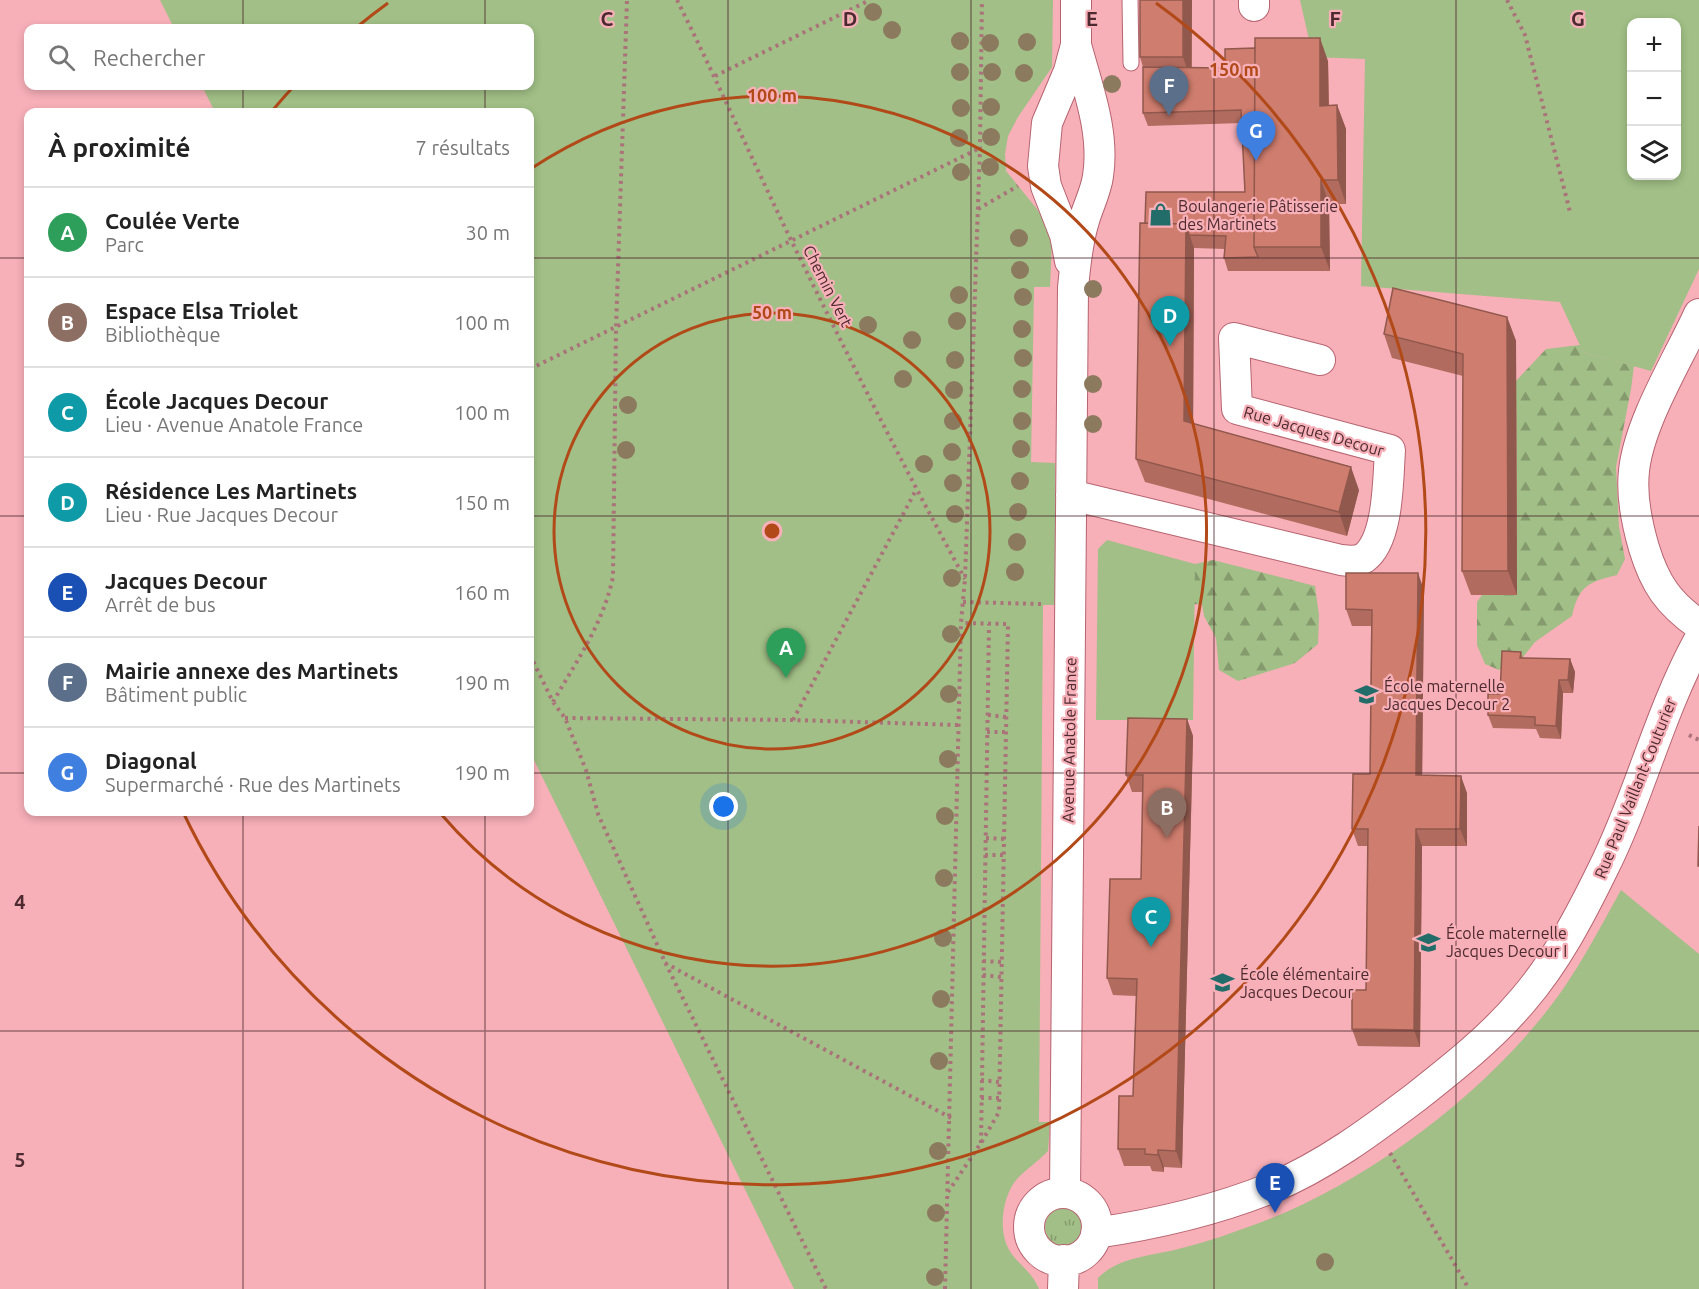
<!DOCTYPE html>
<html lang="fr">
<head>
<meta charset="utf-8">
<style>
	body { margin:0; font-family:Ubuntu,sans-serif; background:#f2f2f2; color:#222 }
	.controls { position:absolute; right:18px; top:18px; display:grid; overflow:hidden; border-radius:12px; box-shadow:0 3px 9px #0003 }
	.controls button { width:54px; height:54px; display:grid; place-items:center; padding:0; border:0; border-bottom:2px solid #e0e0e0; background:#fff; color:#222; font:30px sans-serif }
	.you { position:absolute; left:724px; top:807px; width:21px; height:21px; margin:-15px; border:4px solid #fff; border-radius:50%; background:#1a73e8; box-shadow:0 0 0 9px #1a73e833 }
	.badge { display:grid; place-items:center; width:39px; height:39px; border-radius:50%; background:#226d6a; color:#fff; font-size:20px; font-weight:700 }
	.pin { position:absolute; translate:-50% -50px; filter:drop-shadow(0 2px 3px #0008) }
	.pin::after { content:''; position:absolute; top:32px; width:21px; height:18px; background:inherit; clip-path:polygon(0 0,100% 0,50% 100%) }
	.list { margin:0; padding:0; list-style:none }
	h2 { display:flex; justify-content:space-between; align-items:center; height:78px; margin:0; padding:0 24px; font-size:26px }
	h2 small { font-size:20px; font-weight:400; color:#767676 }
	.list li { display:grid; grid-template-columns:39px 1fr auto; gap:18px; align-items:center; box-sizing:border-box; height:90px; padding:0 24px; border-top:2px solid #e0e0e0 }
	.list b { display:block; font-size:22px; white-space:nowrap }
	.list p { margin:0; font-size:20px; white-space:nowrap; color:#767676 }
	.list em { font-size:20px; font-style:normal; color:#767676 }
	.icon { flex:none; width:33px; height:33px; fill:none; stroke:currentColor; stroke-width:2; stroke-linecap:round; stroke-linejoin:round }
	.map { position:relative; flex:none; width:1699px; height:1289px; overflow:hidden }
	.search { position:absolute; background:#fff; box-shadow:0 3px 9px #0003; left:24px; top:24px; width:510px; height:66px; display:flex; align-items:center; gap:15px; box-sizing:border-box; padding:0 21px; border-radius:12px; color:#767676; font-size:22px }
	.panel { position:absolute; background:#fff; box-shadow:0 3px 9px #0003; left:24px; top:108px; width:510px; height:708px; border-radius:12px }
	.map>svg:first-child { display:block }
</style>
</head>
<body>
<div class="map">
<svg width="1699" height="1289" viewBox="0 0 1699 1289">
	<defs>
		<pattern id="grass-tufts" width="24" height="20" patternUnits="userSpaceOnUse" patternTransform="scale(1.5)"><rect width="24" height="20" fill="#a1bf86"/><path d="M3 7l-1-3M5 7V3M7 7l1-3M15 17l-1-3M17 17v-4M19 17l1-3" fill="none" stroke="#859b6e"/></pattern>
		<pattern id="forest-firs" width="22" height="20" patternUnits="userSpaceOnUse" patternTransform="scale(1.5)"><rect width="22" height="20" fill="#a1bf86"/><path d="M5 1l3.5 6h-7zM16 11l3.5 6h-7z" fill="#859b6e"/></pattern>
	</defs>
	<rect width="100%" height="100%" fill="#f7afb8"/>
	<path fill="url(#grass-tufts)" d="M1045 1227a19 19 0 1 1 38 0a19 19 0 1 1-38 0Z"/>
	<path fill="url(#forest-firs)" d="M1580 345 1583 352 1634 366 1631 389 1616 467 1619 527 1625 559 1617 575C1589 582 1579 585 1572 616L1535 642 1523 657 1499 670 1485 664 1477 645V602L1482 595 1517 594 1516 381 1546 349Z
		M1213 560 1315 586 1319 615 1318 644 1295 663 1238 681 1219 670 1216 638 1204 616 1202 604 1116 607 1195 564Z"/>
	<path fill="#a1bf86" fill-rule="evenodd" d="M160 0H1053L1052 67 1018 117 1008 136 1005 154 1006 171 1037 209 1048 228 1052 241 1050 287H1034L1031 462 1055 463 1057 605H1043L1039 1122H1050L1048 1151C1039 1161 1027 1168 1017 1179 1002 1196 997 1233 1011 1253 1021 1267 1032 1272 1039 1289H794L530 752V112H215L202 86H530V28H174Z
		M1300 0H1699V269L1651 371 1583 352 1560 302 1361 286 1365 59 1313 57ZM1632 22H1676V176H1632Z
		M1107 540 1195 564 1193 720H1096L1098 549Z
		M1621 890 1699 954V1289H1098V1278C1119 1256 1154 1256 1182 1248 1208 1242 1234 1232 1259 1223 1370 1182 1493 1088 1561 992 1584 959 1602 924 1621 890Z"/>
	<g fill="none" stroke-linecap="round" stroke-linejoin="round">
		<defs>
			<path id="lane" d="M1130 0 1131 63"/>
			<path id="street" d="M1254 0V6
				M1070 261 1065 235 1046 186 1043 166 1047 123 1069 71 1076 45V0
				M1699 314C1678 360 1639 422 1634 471 1631 497 1637 524 1644 548 1655 584 1668 603 1699 625
				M1071 495 1341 560C1349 561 1357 562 1364 558 1389 540 1388 478 1390 450L1237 409 1234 338 1320 360
				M1065 1193 1073 288C1075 266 1077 245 1083 224 1087 208 1096 192 1098 176 1105 132 1087 86 1076 45
				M1029 1227a34 34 0 1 1 68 0a34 34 0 1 1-68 0Z
				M1096 1233C1157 1224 1214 1211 1271 1188 1324 1166 1371 1131 1416 1097 1454 1067 1492 1037 1523 1000 1556 962 1581 914 1603 869 1640 795 1659 713 1699 640
				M1063 1289 1064 1260"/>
		</defs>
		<use href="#lane" stroke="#b66470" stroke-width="17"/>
		<use href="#street" stroke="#b66470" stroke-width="32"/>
		<path stroke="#aa737a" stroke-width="4" stroke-dasharray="3 4.5" stroke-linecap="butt" d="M677 0C717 80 753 162 792 242 848 356 904 468 965 579
			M1507 0 1525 35 1570 212
			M715 76 870 0
			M978 209 1018 186
			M530 369 980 148
			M963 602 1042 604
			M530 655 553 702 565 718 586 770 598 814 665 962 826 1289
			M553 702C576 662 603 624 613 577L616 328 627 0
			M988 715 1006 717
			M565 718 793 720 959 725
			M793 720 916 490
			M987 732H1006
			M1689 735 1699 740
			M986 838 1004 839
			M985 855H1004
			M983 961 1001 962
			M665 963 951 1118
			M983 975 1001 977
			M981 1080 999 1082
			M981 1098H999
			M981 1143 989 624
			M1390 1153 1469 1289
			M948 1192 981 1143 999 1112 1008 624 961 623
			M945 1289 961 623 965 579 980 148 982 0"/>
		<use href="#lane" stroke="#fff" stroke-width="15"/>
		<use href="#street" stroke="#fff" stroke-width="30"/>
	</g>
	<g fill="#8c7a5f">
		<circle cx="873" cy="12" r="9"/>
		<circle cx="892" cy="30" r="9"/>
		<circle cx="960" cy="41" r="9"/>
		<circle cx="1027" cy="42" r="9"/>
		<circle cx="990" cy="43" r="9"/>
		<circle cx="960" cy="72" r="9"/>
		<circle cx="992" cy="72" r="9"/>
		<circle cx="1024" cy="73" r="9"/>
		<circle cx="1112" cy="84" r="9"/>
		<circle cx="991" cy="107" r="9"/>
		<circle cx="961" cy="108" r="9"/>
		<circle cx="991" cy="137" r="9"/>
		<circle cx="959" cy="138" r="9"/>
		<circle cx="990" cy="167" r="9"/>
		<circle cx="961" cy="172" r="9"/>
		<circle cx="1019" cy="238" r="9"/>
		<circle cx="1020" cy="270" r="9"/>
		<circle cx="1093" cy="289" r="9"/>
		<circle cx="959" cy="295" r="9"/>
		<circle cx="1023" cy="297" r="9"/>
		<circle cx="957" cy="321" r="9"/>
		<circle cx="868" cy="325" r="9"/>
		<circle cx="1022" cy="329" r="9"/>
		<circle cx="912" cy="340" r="9"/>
		<circle cx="1023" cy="358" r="9"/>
		<circle cx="955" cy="360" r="9"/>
		<circle cx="903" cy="379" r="9"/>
		<circle cx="1093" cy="384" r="9"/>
		<circle cx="1022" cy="389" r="9"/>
		<circle cx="954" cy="390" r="9"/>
		<circle cx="628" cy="405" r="9"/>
		<circle cx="953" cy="421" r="9"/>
		<circle cx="1022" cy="421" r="9"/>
		<circle cx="1093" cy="424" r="9"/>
		<circle cx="1021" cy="449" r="9"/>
		<circle cx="626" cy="450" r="9"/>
		<circle cx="952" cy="452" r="9"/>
		<circle cx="924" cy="464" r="9"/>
		<circle cx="1020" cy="481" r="9"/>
		<circle cx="953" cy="483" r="9"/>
		<circle cx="1018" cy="512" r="9"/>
		<circle cx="955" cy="514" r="9"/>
		<circle cx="1017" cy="542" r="9"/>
		<circle cx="1015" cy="572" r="9"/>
		<circle cx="952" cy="578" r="9"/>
		<circle cx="951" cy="634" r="9"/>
		<circle cx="949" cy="694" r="9"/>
		<circle cx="948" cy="759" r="9"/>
		<circle cx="945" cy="816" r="9"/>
		<circle cx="944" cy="878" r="9"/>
		<circle cx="943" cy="938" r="9"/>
		<circle cx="941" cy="999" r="9"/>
		<circle cx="939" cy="1061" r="9"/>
		<circle cx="938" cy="1151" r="9"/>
		<circle cx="936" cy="1213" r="9"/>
		<circle cx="1325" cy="1262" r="9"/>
		<circle cx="935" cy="1277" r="9"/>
	</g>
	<path fill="#b26c5f" d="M1140 0H1192V68H1225L1328 61 1329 105H1337L1346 129V204H1329L1330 271H1228L1224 258 1225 249 1194 248 1193 423 1359 490 1347 536 1145 482 1136 459 1145 223 1245 192 1242 123 1148 126 1143 113V67L1140 57Z
		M1507 317 1516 341 1517 595H1471L1462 571 1463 376 1392 358 1384 334Z
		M1424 590 1422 776 1467 793V846H1422L1420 1047 1358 1046 1352 1029 1366 990 1368 846H1358L1352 829 1370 774 1371 626H1352L1346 609Z
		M1521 652 1523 658 1570 659 1575 672 1573 693H1563L1561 739 1540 738 1536 729 1493 728 1488 715 1500 694Z
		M1187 719 1193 736 1182 1168 1164 1167V1172L1152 1171 1150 1166H1124L1118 1149 1133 1096 1136 996 1113 995 1107 978 1141 879 1143 792H1132L1126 775Z"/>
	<path fill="#91584d" d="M1183 0H1192L1191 81 1183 57Z
		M1320 38 1328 61 1329 129 1320 106Z
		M1337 105 1346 129V204L1338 180Z
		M1321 180 1329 204 1330 271 1321 247Z
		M1186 224 1194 248 1193 445 1184 421Z
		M1507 317 1516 341 1517 595 1508 571Z
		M1351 467 1359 490 1347 536 1339 512Z
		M1418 573 1424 590 1422 792 1416 775Z
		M1570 659 1575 672 1573 693 1568 680Z
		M1559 680 1563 693 1561 739 1556 726Z
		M1187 719 1193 736 1182 1168 1176 1151Z
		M1461 776 1467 793V846L1460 829Z
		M1416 829 1422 846 1420 1047 1414 1030Z
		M1158 1150 1164 1167V1172L1158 1155Z"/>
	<path fill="#cf7d6e" stroke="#91584d" stroke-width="1.5" d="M1140 0H1183V57H1140Z
		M1255 38H1320V106L1337 105 1338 180H1321V247H1254Z
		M1255 48 1254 247 1258 257 1224 258 1226 236 1189 235 1186 224 1145 223 1146 192H1245L1241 110 1143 113V67L1225 68V49Z
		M1140 223 1186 224 1184 421 1351 467 1339 512 1136 459Z
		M1393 288 1507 317 1508 571H1462L1463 354 1384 334Z
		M1346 573H1418L1416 775 1461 776 1460 829H1416L1414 1030 1352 1029V990H1366L1368 829H1352L1353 774H1370L1372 610 1346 609Z
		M1502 651 1521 652 1520 658 1570 659 1568 680H1559L1556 726 1535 725V717L1488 715V694H1500Z
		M1128 718 1187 719 1176 1151 1158 1150V1155L1145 1154V1149H1118L1119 1096H1133L1137 979 1107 978 1110 879H1141L1143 775H1126Z
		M1699 826V866H1698Z"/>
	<path fill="none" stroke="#4d2a2f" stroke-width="1.5" stroke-opacity="0.55" d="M243 0V28M485 0V28M728 0V1289M971 0V1289M1214 0V1289M1456 0V1289M243 86V112M485 86V112M0 258H28M530 258H1699M0 516H28M530 516H1699M0 773H28M530 773H1699M243 812V1289M485 812V1289M0 1031H1699"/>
	<g fill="none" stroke="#b24918" stroke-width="3">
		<circle cx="772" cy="531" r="218"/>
		<path d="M532 168A435 435 0 1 1 441 814"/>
		<path d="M272 111A653 653 0 0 1 294 86M357 27A653 653 0 0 1 388 3M1156 3A653 653 0 1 1 183 812"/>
	</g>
	<defs>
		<symbol id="shop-bare" viewBox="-9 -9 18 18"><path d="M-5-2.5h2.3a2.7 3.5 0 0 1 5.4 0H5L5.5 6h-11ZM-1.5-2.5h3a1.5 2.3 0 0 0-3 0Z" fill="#226d6a" stroke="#f7afb8" stroke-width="2.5" paint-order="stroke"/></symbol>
		<symbol id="school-bare" viewBox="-9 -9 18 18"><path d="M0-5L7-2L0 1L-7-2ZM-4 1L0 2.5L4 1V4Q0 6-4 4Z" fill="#226d6a" stroke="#f7afb8" stroke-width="2.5" paint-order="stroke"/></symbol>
	</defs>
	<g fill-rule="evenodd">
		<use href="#shop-bare" x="1144" y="198" width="33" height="33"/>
		<use href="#school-bare" x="1350" y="678" width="33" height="33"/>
		<use href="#school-bare" x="1412" y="926" width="33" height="33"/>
		<use href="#school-bare" x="1206" y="966" width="33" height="33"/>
	</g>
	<g text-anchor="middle" stroke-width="4.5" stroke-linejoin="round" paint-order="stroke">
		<g font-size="16" fill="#4d2a2f" stroke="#f7afb8" text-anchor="start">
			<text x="1178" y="212">Boulangerie Pâtisserie<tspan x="1178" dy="18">des Martinets</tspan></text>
			<text x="1384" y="692">École maternelle<tspan x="1384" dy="18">Jacques Decour 2</tspan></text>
			<text x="1446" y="939">École maternelle<tspan x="1446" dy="18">Jacques Decour I</tspan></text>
			<text x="1240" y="980">École élémentaire<tspan x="1240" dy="18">Jacques Decour</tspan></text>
		</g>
		<g font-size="16" fill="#4d2a2f" stroke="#f7afb8">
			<text transform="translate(828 286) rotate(63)" y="6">Chemin Vert</text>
			<text transform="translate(1314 431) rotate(16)" y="6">Rue Jacques Decour</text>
			<text transform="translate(1069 740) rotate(-89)" y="6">Avenue Anatole France</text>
			<text transform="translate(1635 788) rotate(-68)" y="6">Rue Paul Vaillant-Couturier</text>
		</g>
	</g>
	<g font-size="20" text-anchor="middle" font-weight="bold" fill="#4d2a2f" stroke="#f7afb8" stroke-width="4.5" stroke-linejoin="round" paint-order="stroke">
		<text x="607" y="26">C</text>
		<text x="850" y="26">D</text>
		<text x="1092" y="26">E</text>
		<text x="1335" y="26">F</text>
		<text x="1578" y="26">G</text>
		<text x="20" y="909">4</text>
		<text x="20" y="1167">5</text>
	</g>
	<circle cx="772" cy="531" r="9" fill="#b24918" stroke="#f7afb8" stroke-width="3"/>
	<g font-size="18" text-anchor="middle" font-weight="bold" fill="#b24918" stroke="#f7afb8" stroke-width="4.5" stroke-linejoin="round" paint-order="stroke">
		<text x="1234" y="76">150 m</text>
		<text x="772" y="102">100 m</text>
		<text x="772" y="319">50 m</text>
	</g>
</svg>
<div class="controls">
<button>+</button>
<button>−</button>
<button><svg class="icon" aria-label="layers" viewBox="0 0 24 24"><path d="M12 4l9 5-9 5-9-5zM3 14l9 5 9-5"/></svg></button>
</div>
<div class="you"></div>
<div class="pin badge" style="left:786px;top:678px;background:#2e9e5b">A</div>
<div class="pin badge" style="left:1167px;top:838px;background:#8d6e63">B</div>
<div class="pin badge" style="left:1151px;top:947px;background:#0f9aa8">C</div>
<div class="pin badge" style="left:1170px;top:346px;background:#0f9aa8">D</div>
<div class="pin badge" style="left:1275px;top:1213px;background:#1a4fb4">E</div>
<div class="pin badge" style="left:1169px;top:116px;background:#5c6f8a">F</div>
<div class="pin badge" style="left:1256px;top:161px;background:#3f7fe0">G</div>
<div class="search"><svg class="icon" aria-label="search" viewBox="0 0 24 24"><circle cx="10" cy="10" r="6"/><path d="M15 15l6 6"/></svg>Rechercher</div>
<section class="panel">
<h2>À proximité<small>7 résultats</small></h2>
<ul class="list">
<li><span class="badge" style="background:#2e9e5b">A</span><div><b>Coulée Verte</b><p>Parc</p></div><em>30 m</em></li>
<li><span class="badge" style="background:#8d6e63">B</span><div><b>Espace Elsa Triolet</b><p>Bibliothèque</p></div><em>100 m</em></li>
<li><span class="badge" style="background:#0f9aa8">C</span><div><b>École Jacques Decour</b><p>Lieu · Avenue Anatole France</p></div><em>100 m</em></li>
<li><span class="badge" style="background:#0f9aa8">D</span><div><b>Résidence Les Martinets</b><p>Lieu · Rue Jacques Decour</p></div><em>150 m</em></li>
<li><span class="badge" style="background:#1a4fb4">E</span><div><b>Jacques Decour</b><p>Arrêt de bus</p></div><em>160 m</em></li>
<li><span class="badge" style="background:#5c6f8a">F</span><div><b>Mairie annexe des Martinets</b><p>Bâtiment public</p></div><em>190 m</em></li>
<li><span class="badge" style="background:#3f7fe0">G</span><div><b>Diagonal</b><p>Supermarché · Rue des Martinets</p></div><em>190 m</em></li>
</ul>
</section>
</div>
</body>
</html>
